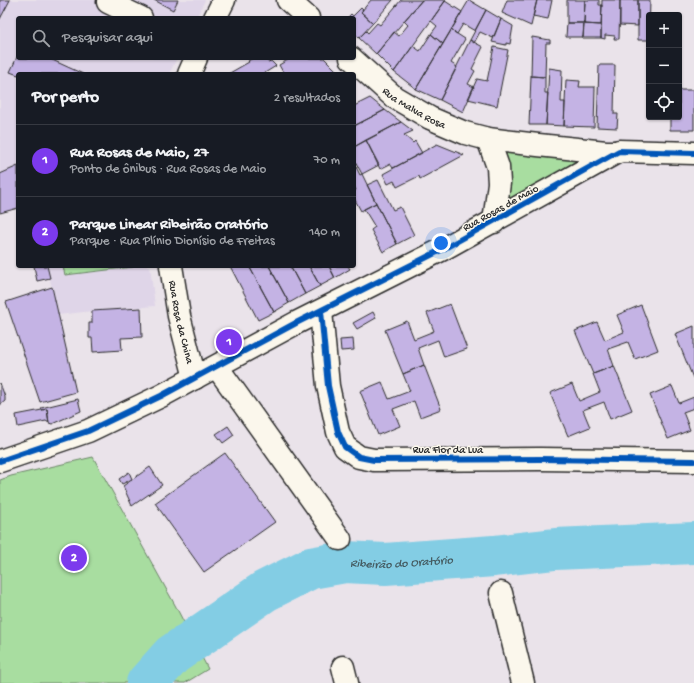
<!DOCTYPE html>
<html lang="pt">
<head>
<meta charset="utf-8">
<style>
	body { margin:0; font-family:"Gochi Hand",sans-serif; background:#242831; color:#f1f3f6 }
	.controls { position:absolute; right:12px; top:12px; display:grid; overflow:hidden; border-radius:4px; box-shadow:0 1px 3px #0004 }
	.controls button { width:36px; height:36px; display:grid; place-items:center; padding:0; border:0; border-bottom:1px solid #363941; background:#171b24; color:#f1f3f6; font:20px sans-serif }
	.you { position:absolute; left:441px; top:243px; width:14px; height:14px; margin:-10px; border:3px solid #fff; border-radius:50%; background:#1a73e8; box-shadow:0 0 0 6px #1a73e833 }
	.badge { display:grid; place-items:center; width:26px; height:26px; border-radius:50%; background:#7c3aed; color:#fff; font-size:13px; font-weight:700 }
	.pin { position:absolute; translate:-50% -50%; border:2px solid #fff; box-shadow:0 1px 4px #0006 }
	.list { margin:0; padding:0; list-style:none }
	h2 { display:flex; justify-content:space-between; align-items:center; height:52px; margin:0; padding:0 16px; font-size:17px }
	h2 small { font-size:13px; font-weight:400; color:#9ea1a6 }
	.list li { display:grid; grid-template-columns:26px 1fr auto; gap:12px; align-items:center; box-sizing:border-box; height:72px; padding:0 16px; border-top:1px solid #363941 }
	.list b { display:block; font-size:15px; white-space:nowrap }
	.list p { margin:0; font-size:13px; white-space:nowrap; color:#9ea1a6 }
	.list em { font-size:13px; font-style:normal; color:#9ea1a6 }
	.icon { flex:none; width:22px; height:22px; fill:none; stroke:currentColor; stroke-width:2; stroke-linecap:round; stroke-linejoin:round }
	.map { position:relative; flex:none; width:694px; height:683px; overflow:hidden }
	.search { position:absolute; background:#171b24; box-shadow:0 1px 3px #0004; left:16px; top:16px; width:340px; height:44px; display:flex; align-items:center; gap:10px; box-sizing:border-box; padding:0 14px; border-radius:4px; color:#9ea1a6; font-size:15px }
	.panel { position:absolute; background:#171b24; box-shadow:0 1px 3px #0004; left:16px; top:72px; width:340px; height:196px; border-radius:4px }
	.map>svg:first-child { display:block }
</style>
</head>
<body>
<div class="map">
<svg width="694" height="683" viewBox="0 0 694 683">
	<rect width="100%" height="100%" fill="#eae3ea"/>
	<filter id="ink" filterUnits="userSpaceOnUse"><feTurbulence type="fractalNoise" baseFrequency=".025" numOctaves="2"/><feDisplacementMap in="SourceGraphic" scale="8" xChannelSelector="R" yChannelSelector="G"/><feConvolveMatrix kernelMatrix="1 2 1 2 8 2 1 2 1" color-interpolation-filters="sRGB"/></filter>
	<g filter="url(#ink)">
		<path fill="#dfd5e8" d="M0 0H205L196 18H18V58H177L169 74H18V166L0 174Z
			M47 266H150L155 306 92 311 58 315Z"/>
		<path fill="#a8dda0" stroke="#6a8466" d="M492 141 604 155 495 218Z
			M63 266H133V267L65 275Z
			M93 457 175 605 208 669 185 683H0V480L11 476Z"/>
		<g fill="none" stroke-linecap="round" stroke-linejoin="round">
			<path stroke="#83cde4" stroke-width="42" id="s1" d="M147 683 172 655 265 591 311 568 345 562 385 564 494 556 555 549 694 543"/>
		</g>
		<path fill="#c4b3e4" stroke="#2b2b2b" d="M0 0H10L0 19Z
			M154 0H178L173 10Z
			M371 0H393L373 23 361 12Z
			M401 0H422L376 54 359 38 366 31 368 33 377 23 380 25Z
			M422 0H446L394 72 376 54 394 32 399 36 408 25 404 21Z
			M469 0 486 10 475 31 463 24 457 34 451 30Z
			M507 0H537L531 26 502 13Z
			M537 0H552L548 19 533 16Z
			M567 0H585L584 23H567Z
			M585 0H599V5H602L601 25 584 24Z
			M602 0H620L619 39H614L615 36 605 35V39L601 38Z
			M620 0H638V26L620 25Z
			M638 0H650L649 40H638Z
			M445 1 462 12 443 44 431 34 437 26 431 21Z
			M361 8 363 10 361 12 373 23 359 38 354 33V18H347L351 14 353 16Z
			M486 10 501 19 493 38 480 32 474 43 470 40Z
			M501 19 513 26 510 44 506 43V45L492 42Z
			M567 23H584L583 37H566Z
			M584 24 601 25V38H583Z
			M451 30 465 39 451 63 457 67 440 100 416 89Z
			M431 34 443 44 416 89 394 72 413 46 420 51Z
			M532 37 550 40V43H546L545 77 531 76Z
			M470 40 483 47 472 69 475 71 468 84 474 87 463 112 440 100Z
			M494 47 508 50 497 106 468 99 477 79 487 81Z
			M18 55V58H48L83 74H18V75L10 72Z
			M253 58H265L268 62 271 61 276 66 263 74H228L249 62 248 61Z
			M291 58H324L338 72 334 74H284L279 65Z
			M599 65H615L614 114H618L617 128 597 127Z
			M549 68 562 70 561 102H565L564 126 546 125Z
			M531 76 545 77V93H548L546 125H529Z
			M566 80 580 81 579 87H595L594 127 564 126Z
			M679 90H694V130H670V117H679Z
			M370 98 385 110 354 126V106Z
			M385 110 401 122 354 147V126Z
			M401 122 413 131 404 135 413 143 415 141 422 153 393 168 390 164 380 169 366 140Z
			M366 140 379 165 362 174 354 159V147Z
			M437 144 464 155 420 179 419 176 397 187 394 181 388 184 383 174Z
			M354 163 360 175 362 174 376 203 361 211 354 198V191L356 190 354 186Z
			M18 166V208L0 213V174Z
			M378 180 393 210 400 207 414 235 397 244 367 185Z
			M376 203 397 244 383 252 371 230 375 227 364 209Z
			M34 266H47L50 278 37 281Z
			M230 266H249L274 312 258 320Z
			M249 266H269L289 303 274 312Z
			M269 266H290L305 294 289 303Z
			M290 266H309L320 286 305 294Z
			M309 266H329L335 278 320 286Z
			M329 266H348L350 269 335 278Z
			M52 287 76 392 40 402 6 302Z
			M450 304 467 349 444 357 438 340 418 348 424 365 403 374 385 330 407 321 414 339 434 331 427 313Z
			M641 305 658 350 635 359 628 342 608 349 614 366 593 374 575 331 597 322 605 340 624 332 617 315Z
			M141 308 142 337 121 338 122 350 93 352 92 338H89V323H92V311Z
			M373 312 376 318 357 329 353 323Z
			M694 326V377L693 378 675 334Z
			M353 339 354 350 341 351 340 340Z
			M424 365 441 409 420 417 414 401 393 409 400 426 378 435 360 391 382 382 389 399 410 391 403 374Z
			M614 366 632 410 610 419 604 402 583 410 590 427 568 436 550 393 572 384 579 401 600 392 593 374Z
			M0 383 5 397V401L0 405Z
			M672 386 679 403 694 397V408L683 412 690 430 668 439 650 395Z
			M78 399 81 411 52 424 49 423 47 409 42 410 41 408Z
			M47 409 49 423 46 421 18 427 16 415Z
			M228 426 234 435 223 443 216 434Z
			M225 453 275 522 204 572 155 503Z
			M150 467 162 485 132 506 123 486Z
			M129 472 132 479 122 484 119 479Z"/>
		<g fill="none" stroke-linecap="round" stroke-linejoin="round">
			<defs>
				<g id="minor">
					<path d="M288 0 308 18"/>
					<path d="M108 2 141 18"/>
					<path d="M215 18 224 0"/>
					<path id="s2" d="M351 58 394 97 430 118 465 133 488 139 538 145 606 152H618"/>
					<path d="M189 74 196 58"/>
					<path d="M488 139 498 167 499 183 494 222"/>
					<path id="s3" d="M171 266 179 316 195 378"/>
					<path d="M321 311 328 386 338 432 345 447 359 457 374 460 540 459 694 461"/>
					<path d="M217 367 340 539"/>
					<path d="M0 461 88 431 161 396 296 323 445 248 619 151 694 153"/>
					<path d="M501 593 523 683"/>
					<path d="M343 667 347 683"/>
				</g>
			</defs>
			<use href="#minor" stroke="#2b2b2b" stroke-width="25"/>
			<use href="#minor" stroke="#fbf7ec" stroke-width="22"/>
			<defs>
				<path id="cycleway" d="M321 311 328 386 338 432 345 447 359 457 374 460 540 459 694 461
					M0 461 88 431 161 396 296 323 445 248 619 151 694 153"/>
			</defs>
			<use href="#cycleway" stroke="#fbf7ec" stroke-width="8"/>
			<use href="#cycleway" stroke="#0057b8" stroke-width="6"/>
		</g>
	</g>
	<g text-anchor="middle" stroke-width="3" stroke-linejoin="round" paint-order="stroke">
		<g font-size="11" fill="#2b2b2b" stroke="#fbf7ec">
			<text dy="4" stroke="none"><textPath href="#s2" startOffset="81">Rua Malva Rosa</textPath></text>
			<text transform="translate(500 207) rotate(-29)" y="4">Rua Rosas de Maio</text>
			<text dy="4" stroke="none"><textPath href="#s3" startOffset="57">Rua Rosa da China</textPath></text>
			<text x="448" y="453">Rua Flor da Lua</text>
		</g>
		<g font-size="12" font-style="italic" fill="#455c62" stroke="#fbf7ec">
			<text dy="4" stroke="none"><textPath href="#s1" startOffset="293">Ribeirão do Oratório</textPath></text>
		</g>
	</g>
</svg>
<div class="controls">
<button>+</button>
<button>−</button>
<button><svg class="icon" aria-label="locate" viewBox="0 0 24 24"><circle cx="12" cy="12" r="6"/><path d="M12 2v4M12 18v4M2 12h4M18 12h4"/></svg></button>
</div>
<div class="you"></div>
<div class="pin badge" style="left:229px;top:342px">1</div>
<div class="pin badge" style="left:74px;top:558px">2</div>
<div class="search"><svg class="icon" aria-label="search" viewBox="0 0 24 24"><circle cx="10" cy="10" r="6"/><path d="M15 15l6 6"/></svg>Pesquisar aqui</div>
<section class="panel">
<h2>Por perto<small>2 resultados</small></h2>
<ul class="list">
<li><span class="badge">1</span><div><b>Rua Rosas de Maio, 27</b><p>Ponto de ônibus · Rua Rosas de Maio</p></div><em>70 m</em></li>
<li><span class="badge">2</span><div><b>Parque Linear Ribeirão Oratório</b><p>Parque · Rua Plínio Dionísio de Freitas</p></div><em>140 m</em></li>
</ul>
</section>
</div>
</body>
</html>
